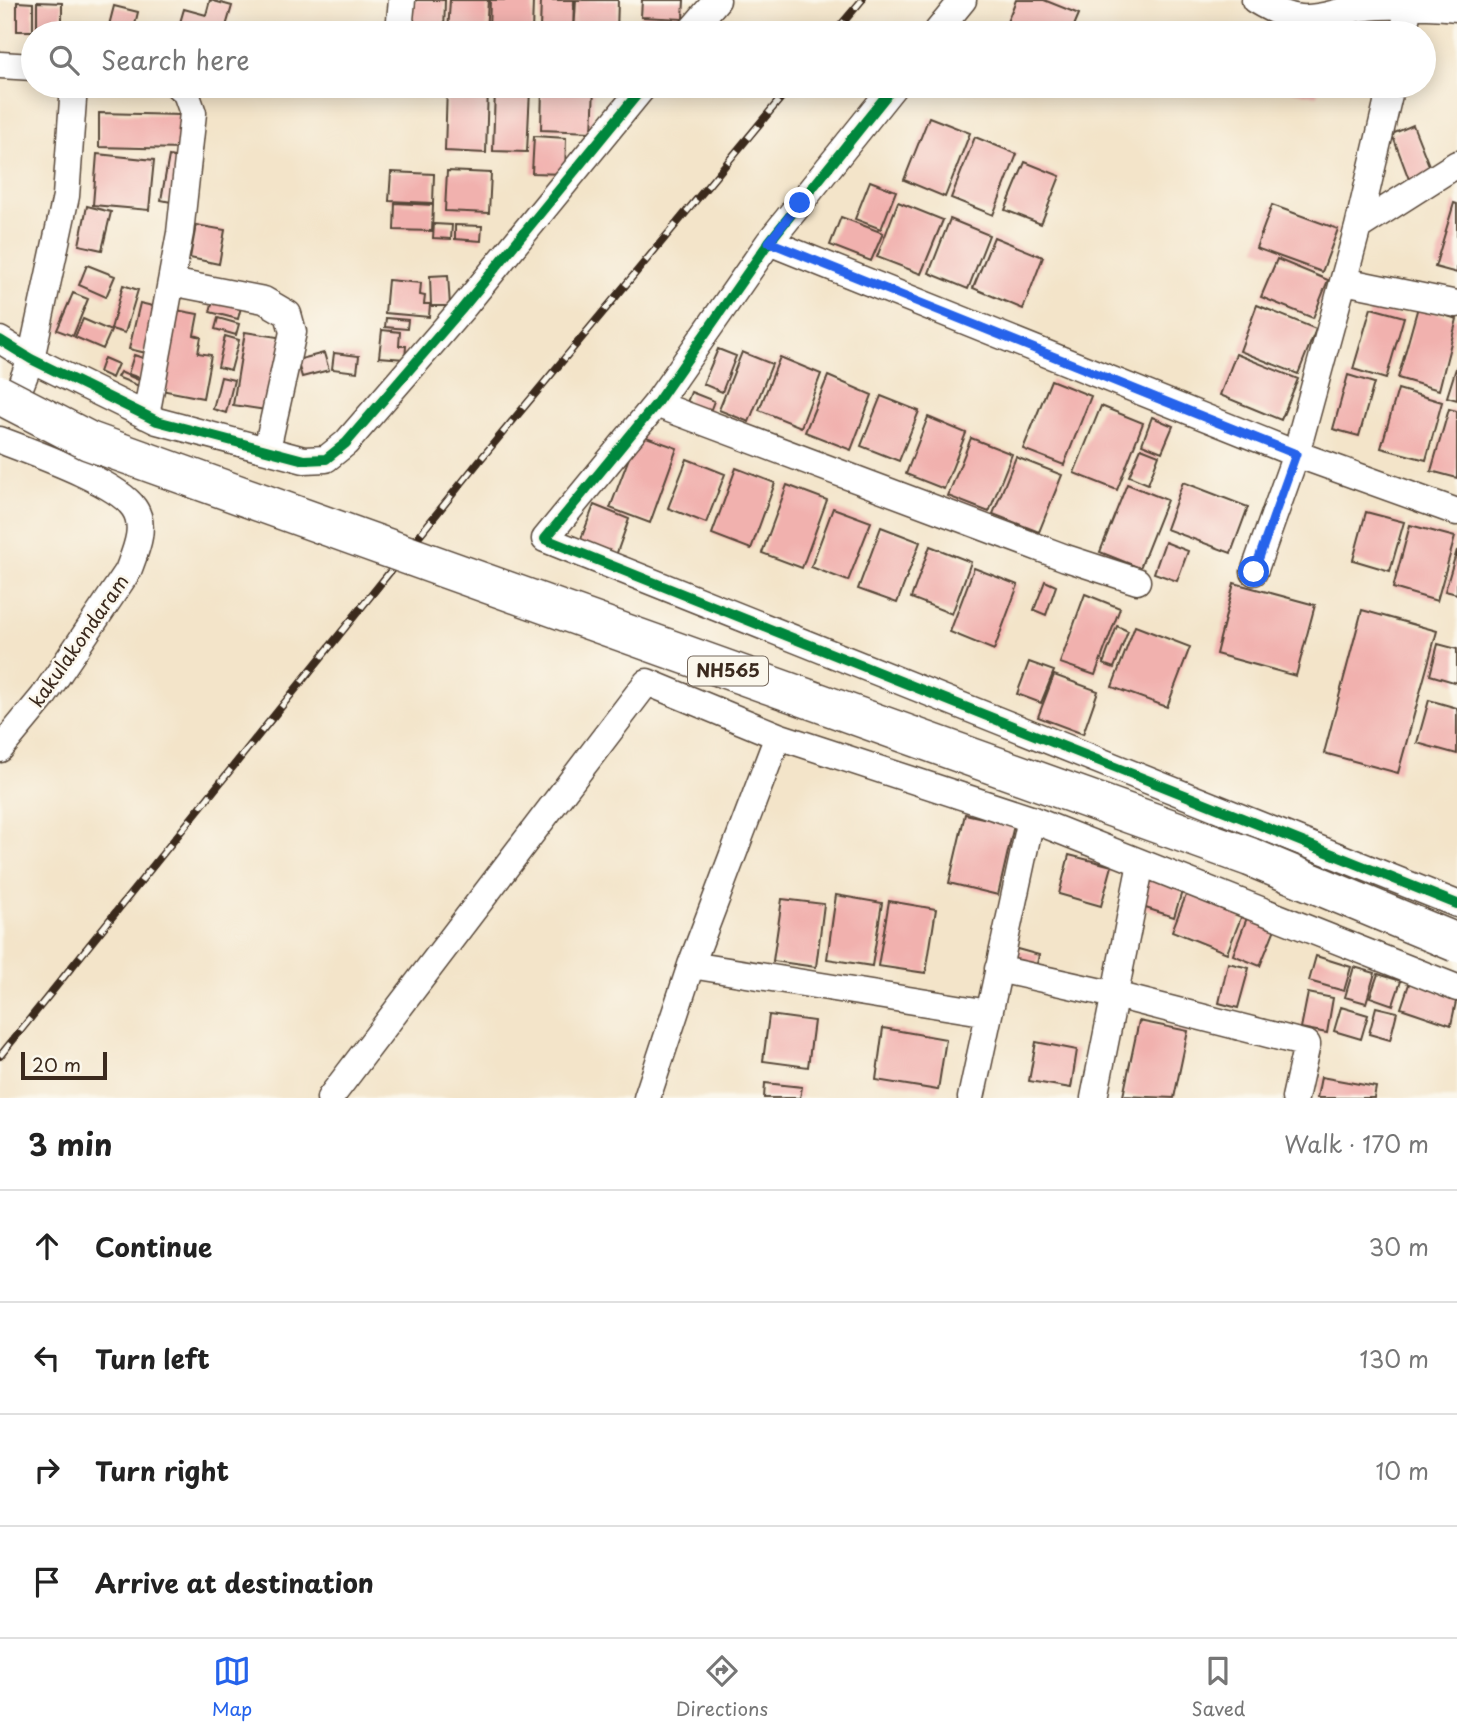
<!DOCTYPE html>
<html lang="en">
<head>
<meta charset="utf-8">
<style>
	body { margin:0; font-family:"Playpen Sans",sans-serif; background:#f2f2f2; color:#222 }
	.scale { position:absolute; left:21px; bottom:18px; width:86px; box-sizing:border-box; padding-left:7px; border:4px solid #3b2a1e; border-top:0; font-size:19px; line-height:24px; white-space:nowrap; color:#3b2a1e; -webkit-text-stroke:5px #fbf7ec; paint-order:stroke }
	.stop { position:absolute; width:21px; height:21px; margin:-16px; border:5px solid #2563eb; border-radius:50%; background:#fff }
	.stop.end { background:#2563eb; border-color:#fff; box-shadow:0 2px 7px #0008 }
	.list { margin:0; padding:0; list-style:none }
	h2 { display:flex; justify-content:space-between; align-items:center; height:91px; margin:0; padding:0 28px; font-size:30px }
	h2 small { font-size:23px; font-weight:400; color:#767676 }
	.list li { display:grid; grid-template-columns:46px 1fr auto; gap:21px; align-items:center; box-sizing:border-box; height:112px; padding:0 28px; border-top:2px solid #e0e0e0 }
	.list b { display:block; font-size:26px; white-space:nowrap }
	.list em { font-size:23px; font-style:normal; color:#767676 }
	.icon { flex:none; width:38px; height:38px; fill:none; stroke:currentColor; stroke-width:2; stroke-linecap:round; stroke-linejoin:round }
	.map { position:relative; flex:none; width:1457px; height:1098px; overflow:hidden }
	.search { position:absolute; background:#fff; box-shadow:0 4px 18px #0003; left:21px; right:21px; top:21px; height:77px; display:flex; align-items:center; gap:18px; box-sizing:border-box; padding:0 24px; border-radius:38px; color:#767676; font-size:26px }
	.sheet { height:539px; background:#fff }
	nav { display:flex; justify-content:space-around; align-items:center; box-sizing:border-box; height:98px; border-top:2px solid #e0e0e0; background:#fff; font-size:19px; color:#767676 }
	nav a { display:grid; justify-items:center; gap:4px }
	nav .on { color:#2563eb }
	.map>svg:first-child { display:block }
</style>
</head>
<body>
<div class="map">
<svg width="1457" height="1098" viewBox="0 0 1457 1098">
	<rect width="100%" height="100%" fill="#fbf7ec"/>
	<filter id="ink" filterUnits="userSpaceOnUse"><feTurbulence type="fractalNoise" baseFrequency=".0143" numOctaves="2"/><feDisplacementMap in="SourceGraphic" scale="14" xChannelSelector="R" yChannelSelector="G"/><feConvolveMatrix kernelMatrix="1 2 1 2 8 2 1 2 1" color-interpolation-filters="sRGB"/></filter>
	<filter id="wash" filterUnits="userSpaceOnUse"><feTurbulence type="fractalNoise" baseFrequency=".00686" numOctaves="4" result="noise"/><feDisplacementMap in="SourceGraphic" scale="28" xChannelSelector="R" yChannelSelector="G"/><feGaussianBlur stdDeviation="1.57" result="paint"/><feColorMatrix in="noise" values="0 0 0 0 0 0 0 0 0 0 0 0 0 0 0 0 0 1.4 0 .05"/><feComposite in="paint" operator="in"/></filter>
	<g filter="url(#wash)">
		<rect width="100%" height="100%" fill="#f3e4c9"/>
		<g id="blocks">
			<path fill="#f1b1ae" d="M210 0 232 6 224 33H177L184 9 206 15Z
				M410 0H445L444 33H409Z
				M450 0H488L486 33H448Z
				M490 0H533L532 33H489Z
				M541 0H574L573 31 540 29Z
				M576 0H618L617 33H574Z
				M642 0H684L683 19 641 17Z
				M1016 0H1044L1079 14 1071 33H1035L1007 22Z
				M17 2 33 3V31H17Z
				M37 2 62 3V32L37 31Z
				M114 6 138 12 133 33H107Z
				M1336 22 1382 32V33H1333Z
				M447 86H488L486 153 445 151Z
				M542 86 594 88 592 132 541 130Z
				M1272 86H1319L1317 96Z
				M495 89 530 90 527 152 493 151Z
				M99 113 181 115V149L99 147Z
				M929 117 970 133 945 197 904 180Z
				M1413 125 1432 173 1410 182 1392 134Z
				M534 136 566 138 565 174 532 173Z
				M975 137 1017 154 993 215 951 198Z
				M97 154 154 160 149 210 93 205Z
				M169 156 184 159 176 203 161 200Z
				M1025 162 1060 176 1041 224 1005 210Z
				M447 171 491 173 489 213 445 211Z
				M391 172 434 174 433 203 389 201Z
				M870 181 896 191 881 229 855 219Z
				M898 202 943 220 921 274 877 257Z
				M395 203 433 205 432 231 394 230Z
				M1454 203 1457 204V273L1435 267Z
				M1272 205 1338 229 1322 272 1256 248Z
				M87 206 111 212 102 250 79 245Z
				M841 217 883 233 871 261 830 245Z
				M950 219 989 235 968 289 929 273Z
				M434 224 452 225 451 239 433 238Z
				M196 225 225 230 219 264 190 258Z
				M455 225 482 226 481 241 455 239Z
				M994 237 1043 257 1023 309 973 288Z
				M1277 259 1328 280 1313 318 1261 297Z
				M87 265 115 276 106 297 79 285Z
				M448 275 450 306H431L430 276Z
				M388 280 421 283 420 295 425 296 424 304H430L429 317 385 313Z
				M123 285 138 290 125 333 111 329Z
				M73 293 88 299 73 336 57 330Z
				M214 296 242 303 238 319 210 312Z
				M140 303 157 307 146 353 129 349Z
				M1257 305 1316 329 1298 374 1240 351Z
				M1418 307 1457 319 1439 390 1398 378Z
				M1371 308 1404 317 1386 379 1353 369Z
				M176 310 198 314 194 335 201 337 198 353 211 355 203 398 161 390Z
				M218 318 239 324 236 335 215 329Z
				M386 318 408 320 407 329 385 327Z
				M83 319 111 331 103 349 75 337Z
				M382 330 400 332 399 346H406L405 359 379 357Z
				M245 332 284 338 273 411 233 405Z
				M225 336 239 340 231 370 218 367Z
				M718 349 736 356 722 392 703 384Z
				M742 352 772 364 749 422 719 410Z
				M324 353 329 370 302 377 297 360Z
				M334 353 359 356 357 372 332 369Z
				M1236 354 1298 379 1281 420 1220 395Z
				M134 355 146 359 140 378 128 374Z
				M780 357 821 374 801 427 759 410Z
				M104 358 118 364 112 378 99 372Z
				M1457 365V400L1447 397Z
				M120 372 141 381 139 386 117 377Z
				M1348 375 1374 383 1359 436 1333 429Z
				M828 376 872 395 851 450 805 432Z
				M221 377 234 380 226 413 213 409Z
				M1051 380 1091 396 1064 465 1023 449Z
				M1398 389 1442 402 1426 460 1381 448Z
				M691 392 714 401 709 414 686 405Z
				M881 396 919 411 899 461 861 446Z
				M1101 406 1143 423 1117 490 1074 473Z
				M1449 409 1457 411V478L1431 471Z
				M928 417 966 433 944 489 906 474Z
				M1152 417 1173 426 1162 452 1142 444Z
				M638 434 677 448 650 523 610 508Z
				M971 438 1012 454 989 512 948 496Z
				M1141 448 1159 455 1148 484 1129 476Z
				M1016 457 1062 475 1039 532 993 514Z
				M687 459 725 474 706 523 668 508Z
				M736 468 775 483 751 549 712 534Z
				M1183 482 1248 507 1231 553 1166 529Z
				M1127 484 1167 500 1140 568 1100 552Z
				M787 485 827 500 802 568 762 553Z
				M594 505 629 519 614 561 578 547Z
				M833 508 871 522 848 581 811 567Z
				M1366 512 1404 522 1390 571 1353 560Z
				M1410 525 1455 537 1437 601 1393 588Z
				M881 527 920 542 897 603 858 589Z
				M1165 542 1188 551 1177 581 1154 573Z
				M930 546 971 562 952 614 911 598Z
				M1457 550V594L1445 591Z
				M974 568 1018 585 994 650 950 632Z
				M1045 581 1056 586 1046 615 1034 610Z
				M1234 583 1315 605 1296 676 1216 654Z
				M1085 594 1120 608 1095 675 1060 663Z
				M1362 610 1437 631 1398 773 1324 753Z
				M1117 626 1128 631 1114 668 1103 664Z
				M1135 626 1190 647 1167 707 1112 687Z
				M1438 644 1457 649V683L1430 675Z
				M1029 662 1054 671 1041 703 1017 694Z
				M1054 675 1098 691 1083 734 1038 717Z
				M1429 700 1457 708V754L1417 743Z
				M965 814 1014 825 998 895 949 883Z
				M1069 855 1112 866 1101 906 1059 894Z
				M1144 869 1185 882 1174 917 1133 904Z
				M1187 893 1242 915 1227 953 1172 931Z
				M836 895 882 903 872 966 827 959Z
				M782 899 824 904 816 967 773 961Z
				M889 901 936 909 926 973 878 966Z
				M1248 915 1276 926 1260 966 1233 955Z
				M1010 947 1039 955 1035 973 1006 965Z
				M1316 956 1351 967 1344 991 1309 981Z
				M1228 963 1249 968 1238 1008 1219 1003Z
				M1354 967 1375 973 1366 1003 1345 997Z
				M1378 974 1401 981 1393 1005 1370 997Z
				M1410 981 1457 997 1451 1025 1401 1008Z
				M1308 993 1333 998 1327 1033 1301 1028Z
				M1341 1007 1368 1015 1361 1039 1334 1031Z
				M1376 1007 1397 1012 1390 1040 1369 1034Z
				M769 1015 814 1021 808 1067 763 1061Z
				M1139 1021 1188 1031 1174 1098 1123 1096Z
				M883 1028 946 1039 938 1090 876 1080Z
				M1036 1042 1077 1050 1071 1088 1029 1081Z
				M1321 1077 1376 1087 1374 1098H1317Z
				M765 1083 802 1087 800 1098H764Z"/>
		</g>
	</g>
	<g filter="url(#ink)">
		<use href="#blocks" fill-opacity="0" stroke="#574638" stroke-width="2"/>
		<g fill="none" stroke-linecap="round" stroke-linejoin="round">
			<defs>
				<path id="minor" d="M402 0 400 20 404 33
					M1255 0C1314 36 1322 8 1380 6 1406 5 1432 6 1457 8
					M689 33 717 0
					M936 33 963 0
					M1403 33 1409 6
					M0 65 33 67
					M894 86 769 242 656 404 545 539 1457 904
					M1457 164 1358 227 1296 454 1457 512
					M1358 227 1391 86
					M769 242 1296 454 1254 572
					M1344 281 1457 304
					M171 282 264 300 288 314 293 332 267 449
					M0 340 31 359 157 421 304 460 326 459 346 443 461 310 644 86
					M14 402 31 359 66 196 74 86
					M656 404 1066 558 1137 581
					M146 416 180 233 193 113 186 93 178 86
					M0 440C31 452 117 482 134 508 147 527 135 552 128 571L43 697 0 749
					M691 965 989 1013
					M998 969 1115 995 1307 1044 1295 1098
					M330 1098 647 682 778 736 1031 819 1457 988
					M647 1098 691 965 778 736
					M971 1098 1031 819
					M1094 1098 1141 863"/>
			</defs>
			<use href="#minor" stroke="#574638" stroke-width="29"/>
			<use href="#minor" stroke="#fff" stroke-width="26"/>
			<defs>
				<path id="rail" d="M834 33 862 0
					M0 1056 480 460 791 86"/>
			</defs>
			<use href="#rail" stroke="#3b2a1e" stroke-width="8"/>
			<use href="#rail" stroke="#fbf7ec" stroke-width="5" stroke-dasharray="16" stroke-linecap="butt"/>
			<defs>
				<path id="trunk-bridge" d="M0 395 89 441 1250 857 1457 943"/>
			</defs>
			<use href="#trunk-bridge" stroke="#574638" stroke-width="41" stroke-linecap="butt"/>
			<use href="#trunk-bridge" stroke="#fff" stroke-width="38"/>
			<defs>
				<path id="cycleway" d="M894 86 769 242 656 404 545 539 1457 904
					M0 340 31 359 157 421 304 460 326 459 346 443 461 310 644 86"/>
			</defs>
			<use href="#cycleway" stroke="#fbf7ec" stroke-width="15"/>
			<use href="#cycleway" stroke="#00873e" stroke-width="10"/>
		</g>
	</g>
	<g fill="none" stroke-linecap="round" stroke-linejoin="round" filter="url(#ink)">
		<path stroke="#2563eb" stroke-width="9" d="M800 203 769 242 1296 454 1254 572"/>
	</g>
	<g text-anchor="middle" stroke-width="5" stroke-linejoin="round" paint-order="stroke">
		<rect fill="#fbf7ec" stroke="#75685c" stroke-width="2" x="688" y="656.5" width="80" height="29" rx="5"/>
		<g font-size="18" font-weight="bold" fill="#3b2a1e">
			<text x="728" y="677">NH565</text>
		</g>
		<g font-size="19" fill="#3b2a1e" stroke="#fbf7ec">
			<text transform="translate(79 641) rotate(-55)" y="7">kakulakondaram</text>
		</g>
	</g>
</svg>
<div class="scale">20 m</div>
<div class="stop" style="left:1254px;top:572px"></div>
<div class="stop end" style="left:800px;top:203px"></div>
<div class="search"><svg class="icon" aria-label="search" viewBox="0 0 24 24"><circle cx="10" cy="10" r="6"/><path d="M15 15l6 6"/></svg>Search here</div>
</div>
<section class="sheet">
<h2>3 min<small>Walk · 170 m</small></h2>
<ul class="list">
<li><svg class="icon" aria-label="ahead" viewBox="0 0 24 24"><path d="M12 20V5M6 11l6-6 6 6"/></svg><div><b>Continue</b></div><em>30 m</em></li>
<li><svg class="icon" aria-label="left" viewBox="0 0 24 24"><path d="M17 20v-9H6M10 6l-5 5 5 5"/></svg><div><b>Turn left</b></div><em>130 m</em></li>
<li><svg class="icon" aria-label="right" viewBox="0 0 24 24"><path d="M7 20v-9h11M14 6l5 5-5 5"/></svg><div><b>Turn right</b></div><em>10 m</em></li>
<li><svg class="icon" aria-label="arrive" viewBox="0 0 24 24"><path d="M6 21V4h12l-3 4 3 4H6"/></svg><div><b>Arrive at destination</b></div></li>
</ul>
</section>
<nav>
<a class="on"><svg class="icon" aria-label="map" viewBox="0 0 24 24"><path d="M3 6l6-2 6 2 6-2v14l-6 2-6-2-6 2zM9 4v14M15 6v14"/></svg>Map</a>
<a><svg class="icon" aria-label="directions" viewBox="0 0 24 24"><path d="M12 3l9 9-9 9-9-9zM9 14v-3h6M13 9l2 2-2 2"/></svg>Directions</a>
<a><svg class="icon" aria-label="saved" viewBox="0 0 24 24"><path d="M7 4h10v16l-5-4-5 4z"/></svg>Saved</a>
</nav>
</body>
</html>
